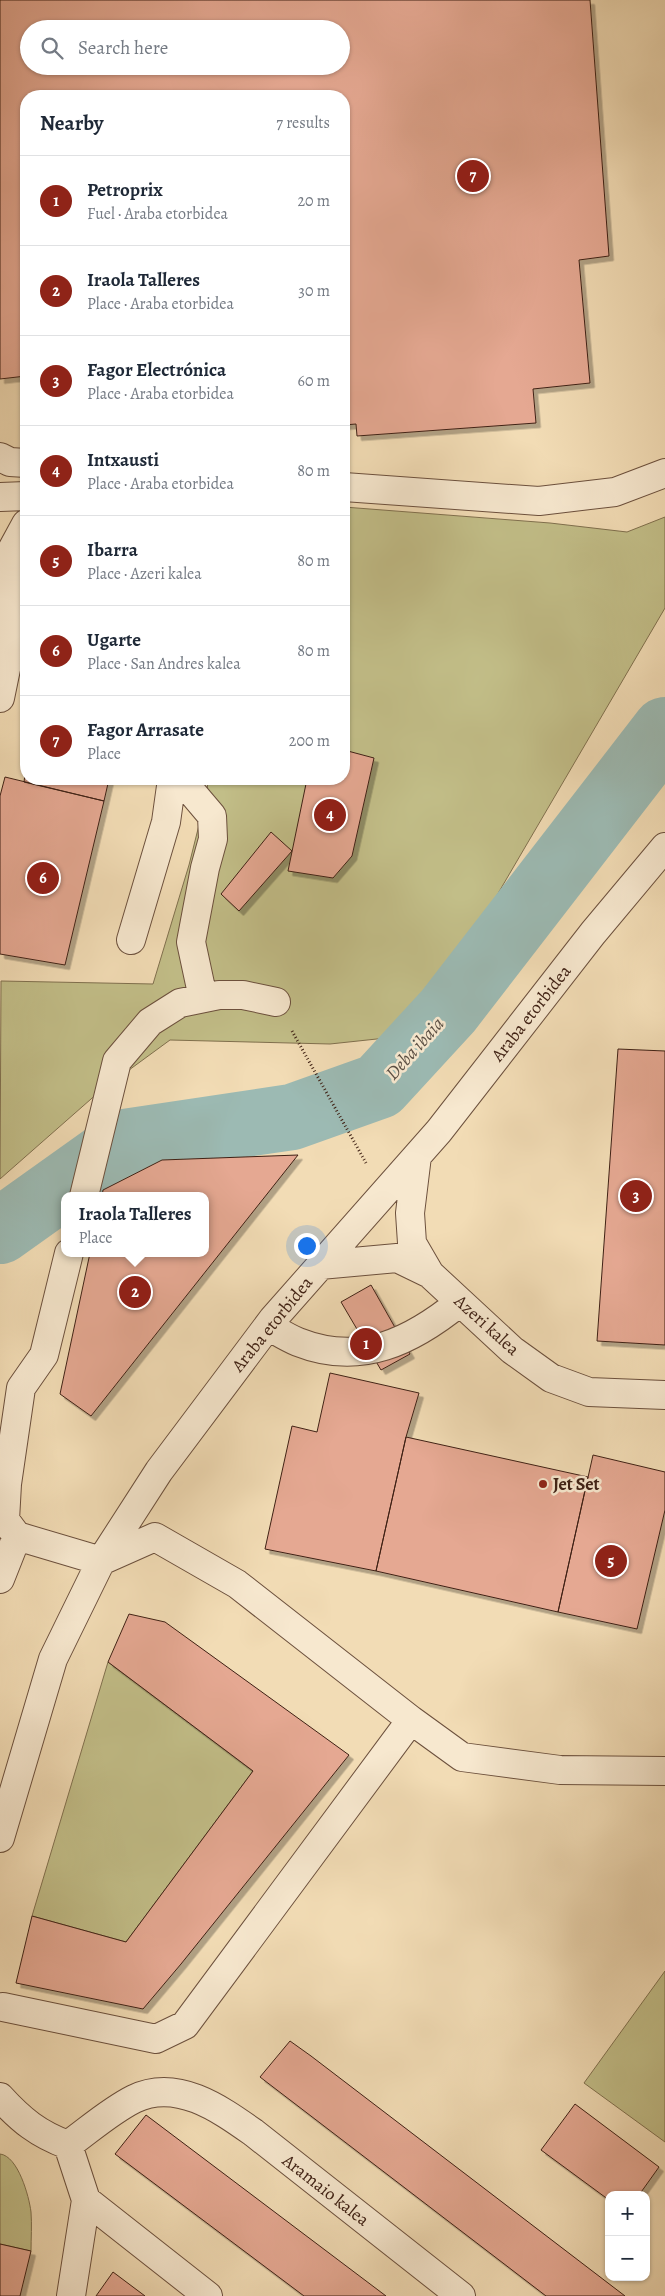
<!DOCTYPE html>
<html lang="en">
<head>
<meta charset="utf-8">
<style>
	body { margin:0; font-family:Alegreya,serif; background:#f6f6f7; color:#1f2937 }
	.controls { position:absolute; right:15px; bottom:15px; display:grid; overflow:hidden; border-radius:10px; box-shadow:0 1px 4px #0004 }
	.controls button { width:45px; height:45px; display:grid; place-items:center; padding:0; border:0; border-bottom:1px solid #e0e1e3; background:#fff; color:#1f2937; font:25px sans-serif }
	.you { position:absolute; left:306px; top:1245px; width:18px; height:18px; margin:-12px; border:4px solid #fff; border-radius:50%; background:#1a73e8; box-shadow:0 0 0 8px #1a73e833 }
	.badge { display:grid; place-items:center; width:32px; height:32px; border-radius:50%; background:#8f2418; color:#fff; font-size:16px; font-weight:700 }
	.pin { position:absolute; translate:-50% -50%; border:2px solid #fff; box-shadow:0 1px 5px #0006 }
	.popup { position:absolute; left:61px; top:1192px; width:148px; height:65px; box-sizing:border-box; display:grid; place-content:center; border-radius:10px; background:#fff; filter:drop-shadow(0 1px 4px #0005); font-size:16px; white-space:nowrap; color:#747a83 }
	.popup b { font-size:19px; color:#1f2937 }
	.popup::after { content:''; position:absolute; left:50%; top:100%; margin-left:-10px; border:10px solid transparent; border-top-color:#fff }
	.list { margin:0; padding:0; list-style:none }
	h2 { display:flex; justify-content:space-between; align-items:center; height:65px; margin:0; padding:0 20px; font-size:21px }
	h2 small { font-size:16px; font-weight:400; color:#747a83 }
	.list li { display:grid; grid-template-columns:32px 1fr auto; gap:15px; align-items:center; box-sizing:border-box; height:90px; padding:0 20px; border-top:1px solid #e0e1e3 }
	.list b { display:block; font-size:19px; white-space:nowrap }
	.list p { margin:0; font-size:16px; white-space:nowrap; color:#747a83 }
	.list em { font-size:16px; font-style:normal; color:#747a83 }
	.icon { flex:none; width:28px; height:28px; fill:none; stroke:currentColor; stroke-width:2; stroke-linecap:round; stroke-linejoin:round }
	.map { position:relative; flex:none; width:665px; height:2296px; overflow:hidden }
	.search { position:absolute; background:#fff; box-shadow:0 1px 4px #0004; left:20px; top:20px; width:330px; height:55px; display:flex; align-items:center; gap:12px; box-sizing:border-box; padding:0 18px; border-radius:28px; color:#747a83; font-size:19px }
	.panel { position:absolute; background:#fff; box-shadow:0 1px 4px #0004; left:20px; top:90px; width:330px; height:695px; border-radius:20px }
	.map>svg:first-child { display:block }
</style>
</head>
<body>
<div class="map">
<svg width="665" height="2296" viewBox="0 0 665 2296">
	<defs>
		<filter id="shadow"><feDropShadow dx="4.5" dy="4.5" stdDeviation="0" flood-color="#0004"/></filter>
	</defs>
	<rect width="100%" height="100%" fill="#f2dcb5"/>
	<filter id="stains"><feTurbulence type="fractalNoise" baseFrequency=".004" numOctaves="4"/><feColorMatrix values="0 0 0 0 .2 0 0 0 0 .09 0 0 0 0 .02 0 0 0 .5 -.17"/></filter>
	<radialGradient id="worn" r=".72"><stop offset=".6" stop-color="#630" stop-opacity="0"/><stop offset="1" stop-color="#630" stop-opacity=".3"/></radialGradient>
	<path fill="#c2be88" stroke="#80704e" d="M344 507 550 523 627 532 665 517V608L462 955 386 1038 330 1044 170 1040 99 1092 0 1179 1 981 153 984 189 865 207 793 208 779H344Z
		M108 1662 253 1771 126 1942 32 1916Z
		M665 1971V2142L584 2083Z
		M0 2154C18 2156 29 2196 31 2212 32 2225 31 2238 31 2251L0 2244Z"/>
	<g fill="none" stroke-linecap="round" stroke-linejoin="round">
		<path stroke="#9cbab3" stroke-width="66" d="M0 1231 125 1142 292 1117 379 1086 448 1011 665 730"/>
	</g>
	<path fill="#e5a892" stroke="#3f2115" fill-rule="evenodd" filter="url(#shadow)" d="M0 0H590L609 256 579 260 590 383 533 389 536 423 357 436 356 424 344 425V96H26V376L0 379ZM29 29H341V66H29Z
		M344 750 374 758 352 856 333 878 288 871 307 779H344Z
		M26 767V779H109L104 801 24 782Z
		M5 777 104 801 65 965 0 954V796Z
		M271 832 292 851 239 911 221 894Z
		M618 1049 665 1051V1345L597 1341Z
		M298 1155 91 1416 60 1394 90 1253H205V1196H102L103 1190 162 1160Z
		M371 1285 410 1354 381 1370 341 1302Z
		M330 1373 419 1393 406 1437 376 1571 265 1549 292 1426 317 1432Z
		M406 1437 588 1477 558 1612 376 1571Z
		M593 1455 665 1472V1510L637 1629 558 1612Z
		M129 1614 165 1622 349 1755 181 1964 143 2009 16 1983 32 1916 126 1942 253 1771 108 1662Z
		M290 2041 311 2056 625 2296H546L260 2077Z
		M575 2104 659 2167 639 2195H609V2200L541 2150Z
		M146 2115 386 2296H304L115 2154Z
		M0 2244 31 2251 20 2296H0Z
		M113 2272 145 2296H96Z"/>
	<g fill="none" stroke-linecap="round" stroke-linejoin="round">
		<defs>
			<path id="minor" d="M0 457 10 462 26 463
				M344 487 539 501 615 492 665 473
				M0 497 26 496
				M8 557 26 524
				M0 698 13 635 12 586 8 557
				M173 779 190 790 212 816 213 839 205 868 191 942 203 998
				M131 940 166 822 172 779
				M417 1156 410 1213 412 1243 430 1274 512 1350 551 1378 589 1392 665 1395
				M84 1196 117 1061 150 1022 180 1003 219 995H243L276 1002
				M320 1265 397 1258 430 1274
				M268 1326C277 1331 288 1338 298 1342 361 1367 412 1341 460 1302
				M17 1536 5 1520 7 1484 21 1388 44 1355 69 1253
				M0 1579 17 1536 101 1561 155 1537 237 1584 411 1720 462 1757 560 1770 665 1771
				M0 1838 53 1659 101 1561 159 1471 273 1319 439 1131 593 933 665 847
				M3 2007 156 2039 185 2025 411 1720
				M0 2097C21 2120 38 2134 68 2145
				M68 2145C89 2130 110 2111 134 2099 177 2078 220 2109 254 2133L461 2296
				M68 2145 86 2200 71 2296
				M86 2200 208 2296"/>
		</defs>
		<use href="#minor" stroke="#6c503d" stroke-width="30"/>
		<path stroke="#3f2115" stroke-width="3" stroke-dasharray="1 2.5" stroke-linecap="butt" d="M292 1031 366 1163"/>
		<use href="#minor" stroke="#f7e8cf" stroke-width="28"/>
	</g>
	<circle fill="#8f2418" stroke="#f7e8cf" stroke-width="2" cx="543" cy="1484" r="5"/>
	<g text-anchor="middle" stroke-width="5" stroke-linejoin="round" paint-order="stroke">
		<g font-size="18" fill="#3f2115" stroke="#f7e8cf">
			<text transform="translate(531 1013) rotate(-52)" y="6">Araba etorbidea</text>
			<text transform="translate(272 1324) rotate(-51)" y="6">Araba etorbidea</text>
			<text transform="translate(487 1325) rotate(42)" y="6">Azeri kalea</text>
			<text transform="translate(326 2190) rotate(38)" y="6">Aramaio kalea</text>
		</g>
		<g font-size="18" font-weight="bold" fill="#3f2115" stroke="#f7e8cf" text-anchor="start">
			<text x="553" y="1490">Jet Set</text>
		</g>
		<g font-size="19" font-style="italic" fill="#5b4f44" stroke="#f7e8cf">
			<text transform="translate(414 1048) rotate(-48)" y="7">Deba ibaia</text>
		</g>
	</g>
	<rect width="100%" height="100%" filter="url(#stains)"/>
	<rect width="100%" height="100%" fill="url(#worn)"/>
</svg>
<div class="controls">
<button>+</button>
<button>−</button>
</div>
<div class="you"></div>
<div class="pin badge" style="left:366px;top:1344px">1</div>
<div class="pin badge" style="left:135px;top:1292px">2</div>
<div class="popup"><b>Iraola Talleres</b>Place</div>
<div class="pin badge" style="left:636px;top:1196px">3</div>
<div class="pin badge" style="left:330px;top:815px">4</div>
<div class="pin badge" style="left:611px;top:1561px">5</div>
<div class="pin badge" style="left:43px;top:878px">6</div>
<div class="pin badge" style="left:473px;top:176px">7</div>
<div class="search"><svg class="icon" aria-label="search" viewBox="0 0 24 24"><circle cx="10" cy="10" r="6"/><path d="M15 15l6 6"/></svg>Search here</div>
<section class="panel">
<h2>Nearby<small>7 results</small></h2>
<ul class="list">
<li><span class="badge">1</span><div><b>Petroprix</b><p>Fuel · Araba etorbidea</p></div><em>20 m</em></li>
<li><span class="badge">2</span><div><b>Iraola Talleres</b><p>Place · Araba etorbidea</p></div><em>30 m</em></li>
<li><span class="badge">3</span><div><b>Fagor Electrónica</b><p>Place · Araba etorbidea</p></div><em>60 m</em></li>
<li><span class="badge">4</span><div><b>Intxausti</b><p>Place · Araba etorbidea</p></div><em>80 m</em></li>
<li><span class="badge">5</span><div><b>Ibarra</b><p>Place · Azeri kalea</p></div><em>80 m</em></li>
<li><span class="badge">6</span><div><b>Ugarte</b><p>Place · San Andres kalea</p></div><em>80 m</em></li>
<li><span class="badge">7</span><div><b>Fagor Arrasate</b><p>Place</p></div><em>200 m</em></li>
</ul>
</section>
</div>
</body>
</html>
